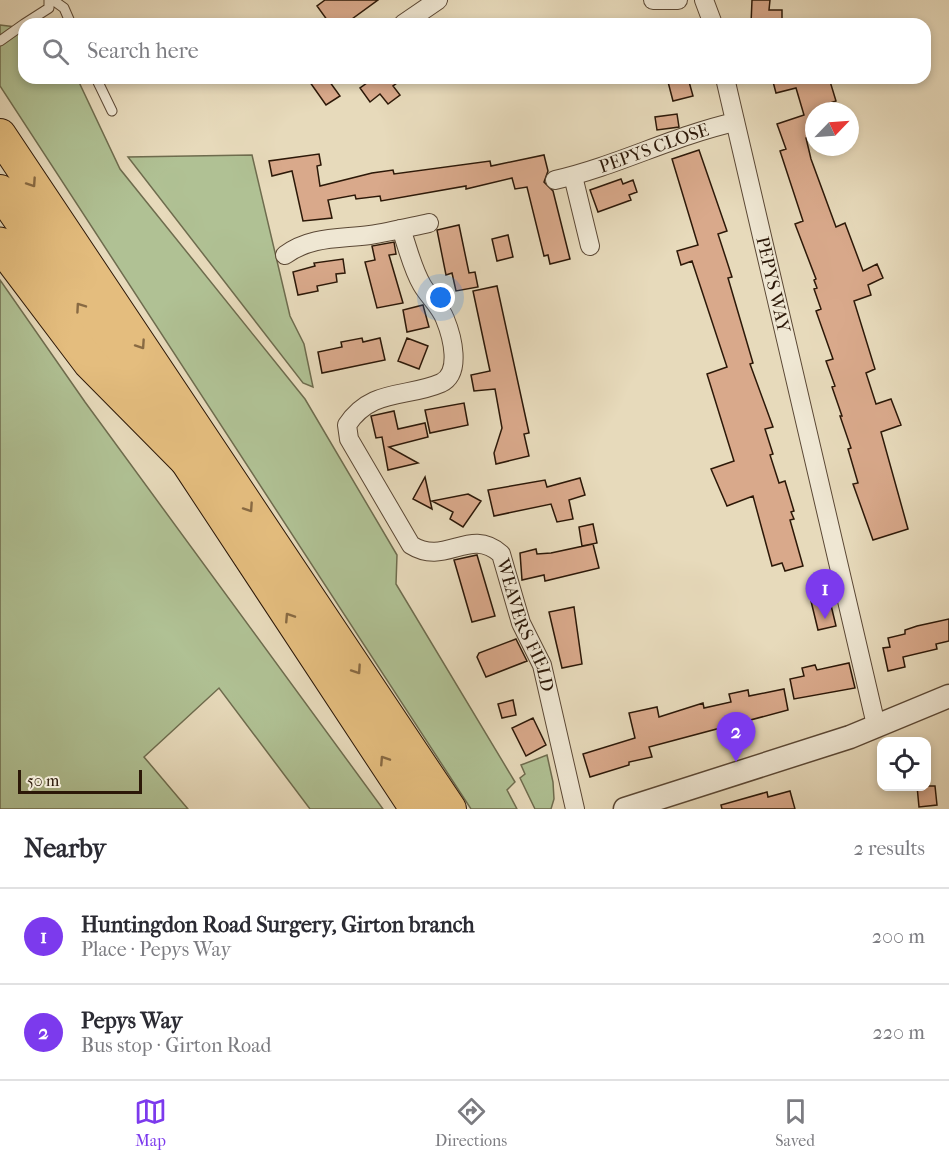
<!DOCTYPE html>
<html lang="en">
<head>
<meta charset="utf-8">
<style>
	body { margin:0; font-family:"IM FELL French Canon",serif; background:#f7f7f7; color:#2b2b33 }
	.controls { position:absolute; right:18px; bottom:18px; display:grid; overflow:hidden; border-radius:12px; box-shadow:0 3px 9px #0003 }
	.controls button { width:54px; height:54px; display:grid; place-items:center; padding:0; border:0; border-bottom:2px solid #e1e1e2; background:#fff; color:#2b2b33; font:30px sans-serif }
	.compass { position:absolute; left:805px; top:102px; width:54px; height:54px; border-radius:50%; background:#fff; box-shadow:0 3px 9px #0003; rotate:65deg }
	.scale { position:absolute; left:18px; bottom:15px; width:124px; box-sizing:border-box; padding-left:6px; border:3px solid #2c1808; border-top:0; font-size:16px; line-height:21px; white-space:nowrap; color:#2c1808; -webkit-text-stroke:4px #efe7d3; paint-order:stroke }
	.you { position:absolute; left:441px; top:298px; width:21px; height:21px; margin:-15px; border:4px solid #fff; border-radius:50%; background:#1a73e8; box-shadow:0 0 0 9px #1a73e833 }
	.badge { display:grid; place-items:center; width:39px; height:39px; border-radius:50%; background:#7c3aed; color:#fff; font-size:20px; font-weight:700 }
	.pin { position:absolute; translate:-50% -50px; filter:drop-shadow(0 2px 3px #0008) }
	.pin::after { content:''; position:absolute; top:32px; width:21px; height:18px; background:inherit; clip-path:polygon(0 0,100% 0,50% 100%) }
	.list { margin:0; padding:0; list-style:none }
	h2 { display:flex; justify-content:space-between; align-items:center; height:78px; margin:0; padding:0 24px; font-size:26px }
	h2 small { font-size:20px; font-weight:400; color:#7c7c81 }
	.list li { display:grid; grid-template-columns:39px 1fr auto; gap:18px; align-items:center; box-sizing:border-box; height:96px; padding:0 24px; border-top:2px solid #e1e1e2 }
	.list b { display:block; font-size:22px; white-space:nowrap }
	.list p { margin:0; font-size:20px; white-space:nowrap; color:#7c7c81 }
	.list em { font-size:20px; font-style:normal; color:#7c7c81 }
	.icon { flex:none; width:33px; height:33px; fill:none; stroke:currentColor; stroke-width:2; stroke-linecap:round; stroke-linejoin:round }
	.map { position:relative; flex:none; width:949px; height:809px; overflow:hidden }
	.search { position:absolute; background:#fff; box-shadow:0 3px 9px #0003; left:18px; right:18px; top:18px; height:66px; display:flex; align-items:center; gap:15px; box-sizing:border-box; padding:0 21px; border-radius:18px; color:#7c7c81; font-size:22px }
	.sheet { height:270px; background:#fff }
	nav { display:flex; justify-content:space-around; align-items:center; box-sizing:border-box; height:84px; border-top:2px solid #e1e1e2; background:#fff; font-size:16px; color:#7c7c81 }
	nav a { display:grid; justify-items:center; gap:3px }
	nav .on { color:#7c3aed }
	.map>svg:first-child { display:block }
</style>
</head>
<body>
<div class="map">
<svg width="949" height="809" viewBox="0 0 949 809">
	<rect width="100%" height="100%" fill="#e7dabb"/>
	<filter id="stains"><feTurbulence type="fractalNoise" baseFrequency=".00333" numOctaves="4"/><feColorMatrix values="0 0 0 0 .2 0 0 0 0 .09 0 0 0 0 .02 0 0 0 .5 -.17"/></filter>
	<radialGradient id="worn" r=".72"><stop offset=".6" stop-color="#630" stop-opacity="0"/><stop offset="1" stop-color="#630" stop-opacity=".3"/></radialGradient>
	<path fill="#b0c194" stroke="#6e6c4e" stroke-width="1.5" d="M0 25 24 28V78H77L120 169 305 399 397 555 396 584 515 782 507 790 517 809H471L0 86Z
		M252 155 290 316 304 344 313 387 303 383 128 157Z
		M0 280 85 402 383 809H310L219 688 144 757 188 809H0Z
		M547 755 553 782 554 799 551 809H535L520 778 525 774 521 765Z"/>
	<path fill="#d9a98b" stroke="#2c1808" stroke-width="1.5" d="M325 0H378L345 24H330L317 6Z
		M752 0H770L769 10H782V24H751Z
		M307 78H327L340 96 326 105Z
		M374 78H404L393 86 400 95 388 104 380 94 370 102 360 88Z
		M667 78H688L693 96 673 101Z
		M772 78H829L836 101 824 105 825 109 814 111V136L806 138 811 159 836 227 845 223 863 271 877 264 883 278 868 285 871 295 854 301 875 369 866 373 876 404 891 399 901 425 881 432 908 529 873 540 853 484 858 483 848 449 851 448 840 416H842L832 387 835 386 826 361 833 359 816 311 821 309 814 289 817 288 814 280 816 279 795 224 803 221 780 151 786 149 777 124 804 115 796 88 776 93Z
		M677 114 679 127 657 130 655 117Z
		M699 150 727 231 718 234 732 277 728 278 753 363 750 364 773 427 765 429 773 454 770 455 779 483 785 481 794 511 791 512 794 519 790 520 803 566 785 571 782 563 772 566 753 496 727 506 711 469 734 461 707 374 727 367 692 261 681 265 677 251 698 245 672 159Z
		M319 154 321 165 317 166 320 186 372 173 393 170 394 174 490 161 491 166 544 155 548 171 544 182 553 191 570 259 550 264 548 255 544 256 527 187 515 189 512 178 466 189V186L381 201 380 196 356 199 355 195 328 200 332 218 303 221 292 171 272 176 269 161Z
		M621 179 623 184 633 180 637 192 629 195 631 200 598 212 590 190Z
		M459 225 469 273 475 272 478 287 456 291 452 273 446 275 437 230Z
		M508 235 513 257 497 261 492 239Z
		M394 242 396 254 389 255 403 303 377 308 365 262 375 260 372 246Z
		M343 259 345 273 336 274 337 282 317 286 318 291 298 295 293 272 315 266 314 263Z
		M497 286 529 433 524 434 529 456 496 464 494 453 502 428 495 389 474 391 471 375 490 371 473 291Z
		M423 305 429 327 407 332 403 310Z
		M362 338 363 342 380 338 385 360 322 373 318 352 342 347 341 342Z
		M407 338 428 346 419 369 398 361Z
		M464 403 468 425 430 433 425 410Z
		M394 411 398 429 425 423 428 437 389 447 418 463 388 470 382 437 376 438 371 416Z
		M425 477 432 509 413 499Z
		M580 478 585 495 569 500 573 519 557 522 551 504 494 516 488 490 545 480 547 487Z
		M468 494 481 501 463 527 450 519 453 512 432 501Z
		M593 524 597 543 582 546 579 527Z
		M593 544 599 568 545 581 544 575 522 580 520 553 536 549 537 554 551 553Z
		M477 555 495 616 472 622 454 560Z
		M829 597 836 626 818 630 811 601Z
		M574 607 582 664 562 668 549 612Z
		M949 619V641L936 644 937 649 903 657 905 667 888 671 883 648 890 647 888 638 905 634V630L917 626Z
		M516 639 527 661 486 677 477 657 479 653Z
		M849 663 855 688 794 699 790 679 804 676 802 668 815 665 817 670Z
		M784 689 788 710 649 747 652 757 629 762V765L590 777 583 754 635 738 629 713 657 707 659 717 703 703 704 708 731 702 729 694 748 690 749 696Z
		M513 700 516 715 502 718 498 704Z
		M533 718 546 745 526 756 512 728Z
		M917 786H935L937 805 919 807Z
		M790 791 795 809H722L721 805 767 792 768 797Z"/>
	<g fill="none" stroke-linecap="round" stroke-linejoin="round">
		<defs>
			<path id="service" d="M53 0 64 8 71 24
				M24 24 49 8V0
				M0 41 24 24
				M96 78 112 111"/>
			<g id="minor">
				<path d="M653 0H678"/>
				<path d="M704 0 713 24"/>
				<path d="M403 24 438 0"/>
				<path id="s1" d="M725 78 876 725"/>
				<path d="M573 176 590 246"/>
				<path id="s2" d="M555 180C617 166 673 136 735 122"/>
				<path id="s3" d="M401 229C408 248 412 268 422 285 429 297 440 306 445 319 452 336 462 373 441 383 407 398 371 388 347 425L349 439 411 545C446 567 469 526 501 554L521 623 542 665 575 809"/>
				<path d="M285 255C311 236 339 239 370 235 390 232 410 227 429 223"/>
			</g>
			<path id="tertiary" d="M625 809 850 737 949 696"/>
			<path id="trunk" d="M0 135 450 809
				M0 191 185 459 416 809"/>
			<path id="motorway" d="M0 244 90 363 185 459"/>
		</defs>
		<use href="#service" stroke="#5b4835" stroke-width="11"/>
		<use href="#minor" stroke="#5b4835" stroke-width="20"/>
		<use href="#tertiary" stroke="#5b4835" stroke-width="25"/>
		<use href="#trunk" stroke="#2c1808" stroke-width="34"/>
		<use href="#motorway" stroke="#2c1808" stroke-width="35"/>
		<use href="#service" stroke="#efe7d3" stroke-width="9"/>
		<use href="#minor" stroke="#efe7d3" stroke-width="18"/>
		<use href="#tertiary" stroke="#efe7d3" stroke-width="22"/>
		<use href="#trunk" stroke="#e4bd7e" stroke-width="32"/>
		<use href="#motorway" stroke="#e4bd7e" stroke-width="33"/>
	</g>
	<defs><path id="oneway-chevron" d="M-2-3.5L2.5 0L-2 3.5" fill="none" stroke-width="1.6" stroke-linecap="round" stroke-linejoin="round" transform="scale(1.5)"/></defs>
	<g stroke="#886a43">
		<use href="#oneway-chevron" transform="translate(32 183) rotate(56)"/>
		<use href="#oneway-chevron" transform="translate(80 307) rotate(-125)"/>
		<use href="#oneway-chevron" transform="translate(141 345) rotate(56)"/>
		<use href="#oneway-chevron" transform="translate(249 508) rotate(56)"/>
		<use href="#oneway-chevron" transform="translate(289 617) rotate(-123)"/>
		<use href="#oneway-chevron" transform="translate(357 670) rotate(56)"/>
		<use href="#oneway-chevron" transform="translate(384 760) rotate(-123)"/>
	</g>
	<g text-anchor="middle" stroke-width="4.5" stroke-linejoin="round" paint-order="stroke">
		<g font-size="18" fill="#2c1808" stroke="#efe7d3">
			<text dy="6" stroke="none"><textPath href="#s2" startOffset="104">PEPYS CLOSE</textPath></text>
			<text dy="6" stroke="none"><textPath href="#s1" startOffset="212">PEPYS WAY</textPath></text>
			<text dy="6" stroke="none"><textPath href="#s3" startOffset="584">WEAVERS FIELD</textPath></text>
		</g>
	</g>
	<rect width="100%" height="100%" filter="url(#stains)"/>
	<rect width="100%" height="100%" fill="url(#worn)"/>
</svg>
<div class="controls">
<button><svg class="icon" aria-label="locate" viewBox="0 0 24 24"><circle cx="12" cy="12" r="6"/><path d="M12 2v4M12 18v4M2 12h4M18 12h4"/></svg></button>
</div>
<svg class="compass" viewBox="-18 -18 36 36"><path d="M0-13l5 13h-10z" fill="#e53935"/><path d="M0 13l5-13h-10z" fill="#7c7c81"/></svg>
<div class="scale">50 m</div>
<div class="you"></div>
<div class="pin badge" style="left:825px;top:619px">1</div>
<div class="pin badge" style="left:736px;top:762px">2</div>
<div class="search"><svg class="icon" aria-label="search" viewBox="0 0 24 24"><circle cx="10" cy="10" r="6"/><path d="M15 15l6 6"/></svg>Search here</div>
</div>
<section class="sheet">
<h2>Nearby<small>2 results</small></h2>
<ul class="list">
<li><span class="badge">1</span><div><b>Huntingdon Road Surgery, Girton branch</b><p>Place · Pepys Way</p></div><em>200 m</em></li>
<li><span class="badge">2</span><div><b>Pepys Way</b><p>Bus stop · Girton Road</p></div><em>220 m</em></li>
</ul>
</section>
<nav>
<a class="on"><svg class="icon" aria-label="map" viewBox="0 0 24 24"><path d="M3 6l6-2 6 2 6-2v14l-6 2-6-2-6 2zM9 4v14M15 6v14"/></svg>Map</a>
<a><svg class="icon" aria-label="directions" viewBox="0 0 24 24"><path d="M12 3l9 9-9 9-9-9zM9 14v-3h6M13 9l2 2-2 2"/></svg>Directions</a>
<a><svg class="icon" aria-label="saved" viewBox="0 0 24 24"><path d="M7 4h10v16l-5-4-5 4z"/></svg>Saved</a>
</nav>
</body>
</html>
